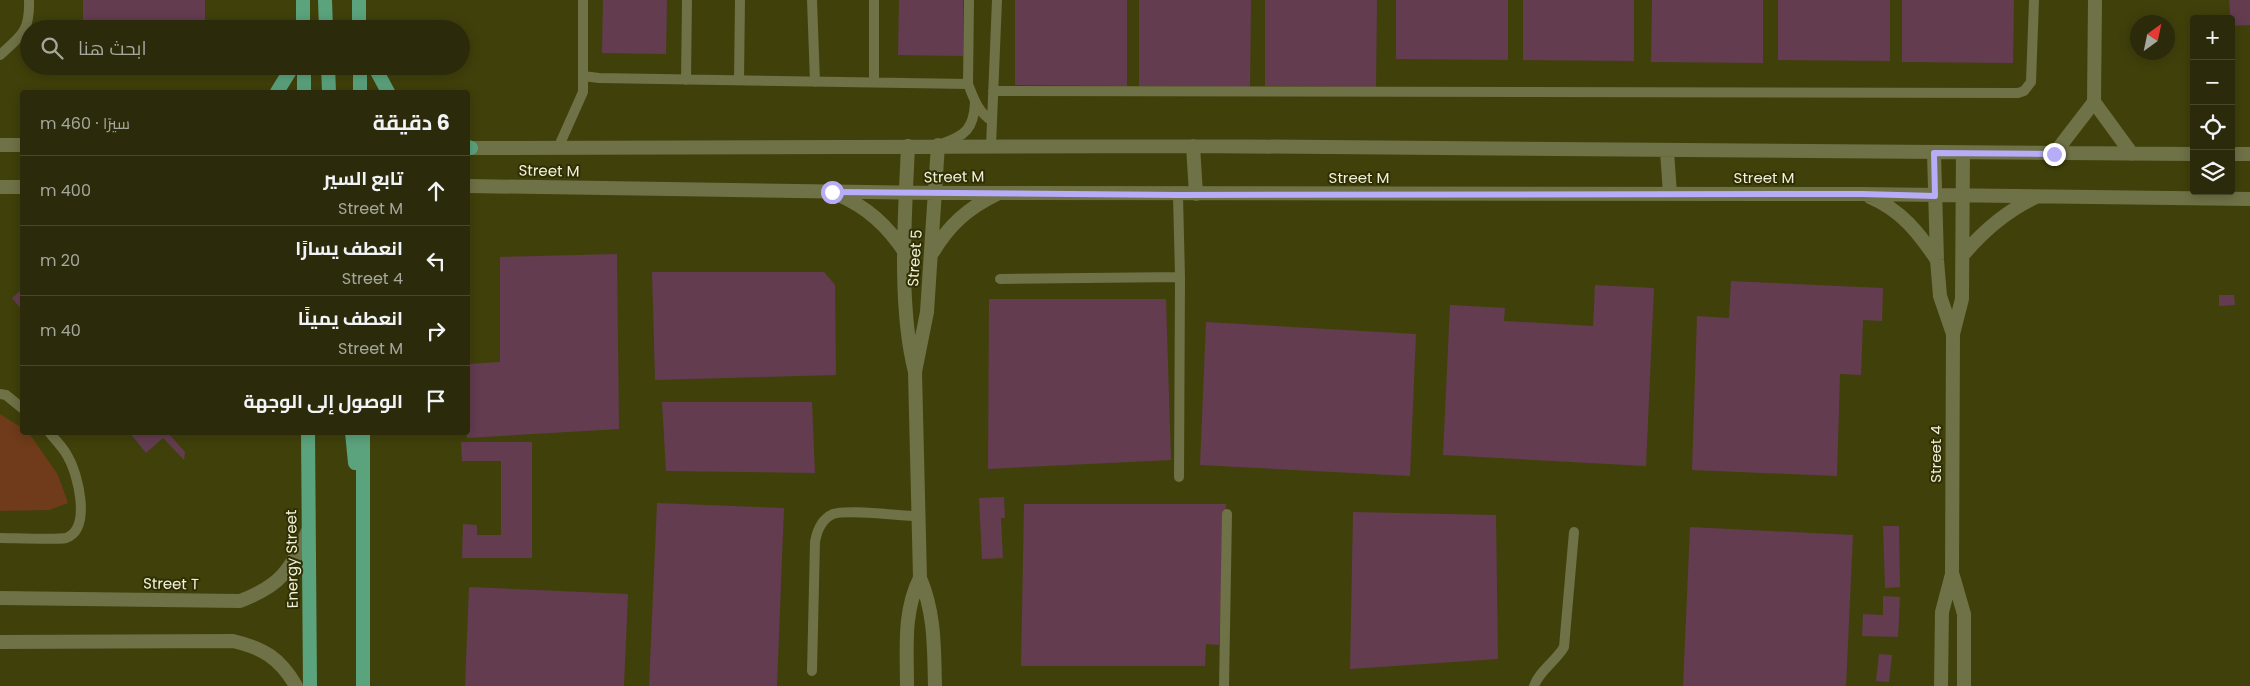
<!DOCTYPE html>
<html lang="ar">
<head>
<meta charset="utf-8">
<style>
	body { margin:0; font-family:Poppins,Cairo,sans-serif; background:#373719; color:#f1f3f6; direction:rtl }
	.controls { position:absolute; right:15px; top:15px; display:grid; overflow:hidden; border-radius:5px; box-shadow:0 2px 12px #0003 }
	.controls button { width:45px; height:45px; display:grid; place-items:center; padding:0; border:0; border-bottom:1px solid #47472c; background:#2b2b0b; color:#f1f3f6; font:25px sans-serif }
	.compass { position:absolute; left:2130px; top:15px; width:45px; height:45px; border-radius:50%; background:#2b2b0b; box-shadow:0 2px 12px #0003; rotate:33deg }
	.stop { position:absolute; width:15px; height:15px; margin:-11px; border:4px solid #b6acf8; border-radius:50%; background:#fff }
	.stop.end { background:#b6acf8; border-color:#fff; box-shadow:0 1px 5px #0008 }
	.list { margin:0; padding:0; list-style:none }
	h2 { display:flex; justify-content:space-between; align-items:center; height:65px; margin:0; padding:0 20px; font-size:21px }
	h2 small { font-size:16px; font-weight:400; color:#a6a79d }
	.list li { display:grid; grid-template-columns:32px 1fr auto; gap:15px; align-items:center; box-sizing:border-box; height:70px; padding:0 20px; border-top:1px solid #47472c }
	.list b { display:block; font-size:19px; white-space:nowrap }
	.list p { margin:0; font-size:16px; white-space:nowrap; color:#a6a79d }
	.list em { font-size:16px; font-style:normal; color:#a6a79d }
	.icon { flex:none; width:28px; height:28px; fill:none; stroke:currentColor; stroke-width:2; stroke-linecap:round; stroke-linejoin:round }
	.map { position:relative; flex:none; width:2250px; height:686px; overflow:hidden; direction:ltr }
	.search { position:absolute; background:#2b2b0b; box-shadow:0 2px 12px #0003; left:20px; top:20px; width:450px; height:55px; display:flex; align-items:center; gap:12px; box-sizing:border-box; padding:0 18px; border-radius:28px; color:#a6a79d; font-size:19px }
	.panel { position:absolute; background:#2b2b0b; box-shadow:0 2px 12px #0003; left:20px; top:90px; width:450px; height:345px; border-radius:5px; direction:rtl }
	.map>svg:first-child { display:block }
</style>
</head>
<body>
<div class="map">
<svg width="2250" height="686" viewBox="0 0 2250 686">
	<rect width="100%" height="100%" fill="#39390f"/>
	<path fill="#40400b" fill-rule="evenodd" d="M0 0H2250V686H0ZM2194 19H2231V191H2194ZM2138 22H2168V52H2138ZM29 29H461V66H29ZM22 92H468V432H22Z"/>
	<path fill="#6f3b1a" d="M0 414 22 428V432L29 433 58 475 68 503 49 510 0 511Z"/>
	<path fill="#633c4f" d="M83 0H205V29H83Z
		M603 0H667L666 54 602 53Z
		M899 0H963V56L898 55Z
		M1015 0H1127V86L1015 85Z
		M1139 0H1251L1250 87 1139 86Z
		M1265 0H1377L1376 87 1265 86Z
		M1396 0H1508V60L1396 59Z
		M1523 0H1634V61L1523 60Z
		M1652 0H1763V63L1651 62Z
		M1778 0H1890V61L1778 60Z
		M1902 0H2014L2013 63 1902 62Z
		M2229 0H2250V25L2231 26Z
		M617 254 619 429 467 438 468 364 500 362V257Z
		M652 272H824L835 285 836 375 655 380Z
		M1731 281 1883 288 1882 321 1863 320 1861 375 1840 374 1837 476 1692 470 1697 316 1729 318Z
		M1595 285 1654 288 1646 466 1443 455 1450 305 1505 308 1504 321 1593 326Z
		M22 289V310L12 298Z
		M2219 295H2234L2235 305 2219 306Z
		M989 299H1166L1171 460 988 469Z
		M1206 322 1416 334 1410 476 1200 465Z
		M662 402H812L815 473 666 471Z
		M129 432H170L169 434 185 452 184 460 163 438 146 453Z
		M461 442H532V558H462L463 524 477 525V535H501V461H462Z
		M1004 497 1005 518H1001L1003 558 982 559 979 498Z
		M657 503 784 508 777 686H649Z
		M1024 504H1226L1219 645 1206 644 1205 666H1021Z
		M1353 512 1496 515 1498 659 1350 669Z
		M1883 526H1899L1900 587 1885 588Z
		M1690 527 1853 535 1846 686H1683Z
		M469 587 628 594 624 686H465Z
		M1883 596 1900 597 1898 637 1862 636 1863 614 1883 615Z
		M1879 654 1892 655 1889 682 1876 681Z"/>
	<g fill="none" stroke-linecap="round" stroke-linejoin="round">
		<path stroke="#6f7146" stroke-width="10" d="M583 0V76
			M812 0 815 82
			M874 0V82
			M0 55C22 35 30 31 29 0
			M686 80 687 0
			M739 80 740 0
			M968 84 969 0
			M993 91 2018 93 2024 91 2031 82 2034 0
			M941 144C965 136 974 129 975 102
			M991 146 997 0
			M558 148 583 92V76L599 78 968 84C974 99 978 112 992 121
			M1178 195 1180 277 1179 477
			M1000 279 1180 277
			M0 394 6 395 22 408
			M0 538C12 538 57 540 66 538 92 529 78 474 68 457 64 448 55 440 49 432
			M812 671 815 542C817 530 822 519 833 514 848 509 900 516 918 516
			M1224 686 1227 514
			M1534 686C1539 671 1556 661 1564 647L1574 532"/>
		<path stroke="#6f7146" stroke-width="14" d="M2095 0 2094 102 2132 154
			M0 145H22
			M908 146C905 215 898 305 915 372L920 578C935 613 934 648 935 686
			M1193 146 1196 194
			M468 148 1193 146 2194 154
			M1667 151 1670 194
			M1934 153 1937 260 1940 296 1953 334
			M2054 154 2094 102
			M2231 154H2250
			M468 186 935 193 1862 194 2250 199
			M0 187H22
			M837 194C867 207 888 226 906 254
			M1870 197C1901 210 1919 233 1937 260
			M933 252C949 225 968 208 997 194
			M1963 255C1984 230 2006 211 2036 197
			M915 372 927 312 938 145
			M1953 576 1964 614V686
			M0 598 240 601C282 585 290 570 308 531
			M0 642 233 641C263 648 280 658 296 686
			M907 686C907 648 903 612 920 578
			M1941 686 1942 612 1952 574 1953 334 1962 299 1963 153"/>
		<path stroke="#5ba37d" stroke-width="14" d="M303 0V29
			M325 0 326 29
			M359 0V29
			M304 66V92
			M328 66 329 92
			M360 66V92
			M374 66 388 92
			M277 92 293 66
			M468 147 471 148
			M308 432 310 686
			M352 432 355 463
			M363 432V686"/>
	</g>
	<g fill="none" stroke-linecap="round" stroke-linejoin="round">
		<path stroke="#b6acf8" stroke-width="6" d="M832 192 1178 195 1862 194 1935 196 1934 153 2054 154"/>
	</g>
	<g text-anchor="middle" stroke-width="4" stroke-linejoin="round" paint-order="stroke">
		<g font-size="15" fill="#eff1d9" stroke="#2f2f03">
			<text transform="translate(549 171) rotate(1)" y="5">Street M</text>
			<text transform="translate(954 177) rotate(-1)" y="5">Street M</text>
			<text x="1359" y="183">Street M</text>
			<text x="1764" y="183">Street M</text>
			<text transform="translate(915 258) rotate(-86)" y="5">Street 5</text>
			<text transform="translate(1936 454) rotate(-90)" y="5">Street 4</text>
			<text transform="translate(292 559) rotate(-91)" y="5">Energy Street</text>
			<text transform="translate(171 584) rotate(1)" y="5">Street T</text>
		</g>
	</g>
</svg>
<div class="controls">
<button>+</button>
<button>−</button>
<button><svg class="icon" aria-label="locate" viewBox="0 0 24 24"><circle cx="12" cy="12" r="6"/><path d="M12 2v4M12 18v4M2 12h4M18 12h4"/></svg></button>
<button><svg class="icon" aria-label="layers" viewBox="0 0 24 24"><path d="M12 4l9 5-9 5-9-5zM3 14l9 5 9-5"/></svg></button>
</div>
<svg class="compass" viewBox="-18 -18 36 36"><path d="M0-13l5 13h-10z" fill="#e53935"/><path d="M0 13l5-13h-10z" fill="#a6a79d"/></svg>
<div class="stop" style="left:832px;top:192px"></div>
<div class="stop end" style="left:2054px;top:154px"></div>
<div class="search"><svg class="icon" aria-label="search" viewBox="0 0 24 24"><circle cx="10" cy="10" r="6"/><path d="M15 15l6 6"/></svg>ابحث هنا</div>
<section class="panel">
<h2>6 دقيقة<small>سيرًا · 460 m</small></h2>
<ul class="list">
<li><svg class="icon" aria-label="ahead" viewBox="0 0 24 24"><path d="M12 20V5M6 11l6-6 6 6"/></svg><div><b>تابع السير</b><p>Street M</p></div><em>400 m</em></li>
<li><svg class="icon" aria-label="left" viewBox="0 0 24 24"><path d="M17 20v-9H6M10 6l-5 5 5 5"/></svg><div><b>انعطف يسارًا</b><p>Street 4</p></div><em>20 m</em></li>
<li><svg class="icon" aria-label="right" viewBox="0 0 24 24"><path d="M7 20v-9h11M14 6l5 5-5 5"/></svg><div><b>انعطف يمينًا</b><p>Street M</p></div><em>40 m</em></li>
<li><svg class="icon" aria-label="arrive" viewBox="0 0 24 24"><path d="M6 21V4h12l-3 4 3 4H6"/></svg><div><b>الوصول إلى الوجهة</b></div></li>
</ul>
</section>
</div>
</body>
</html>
